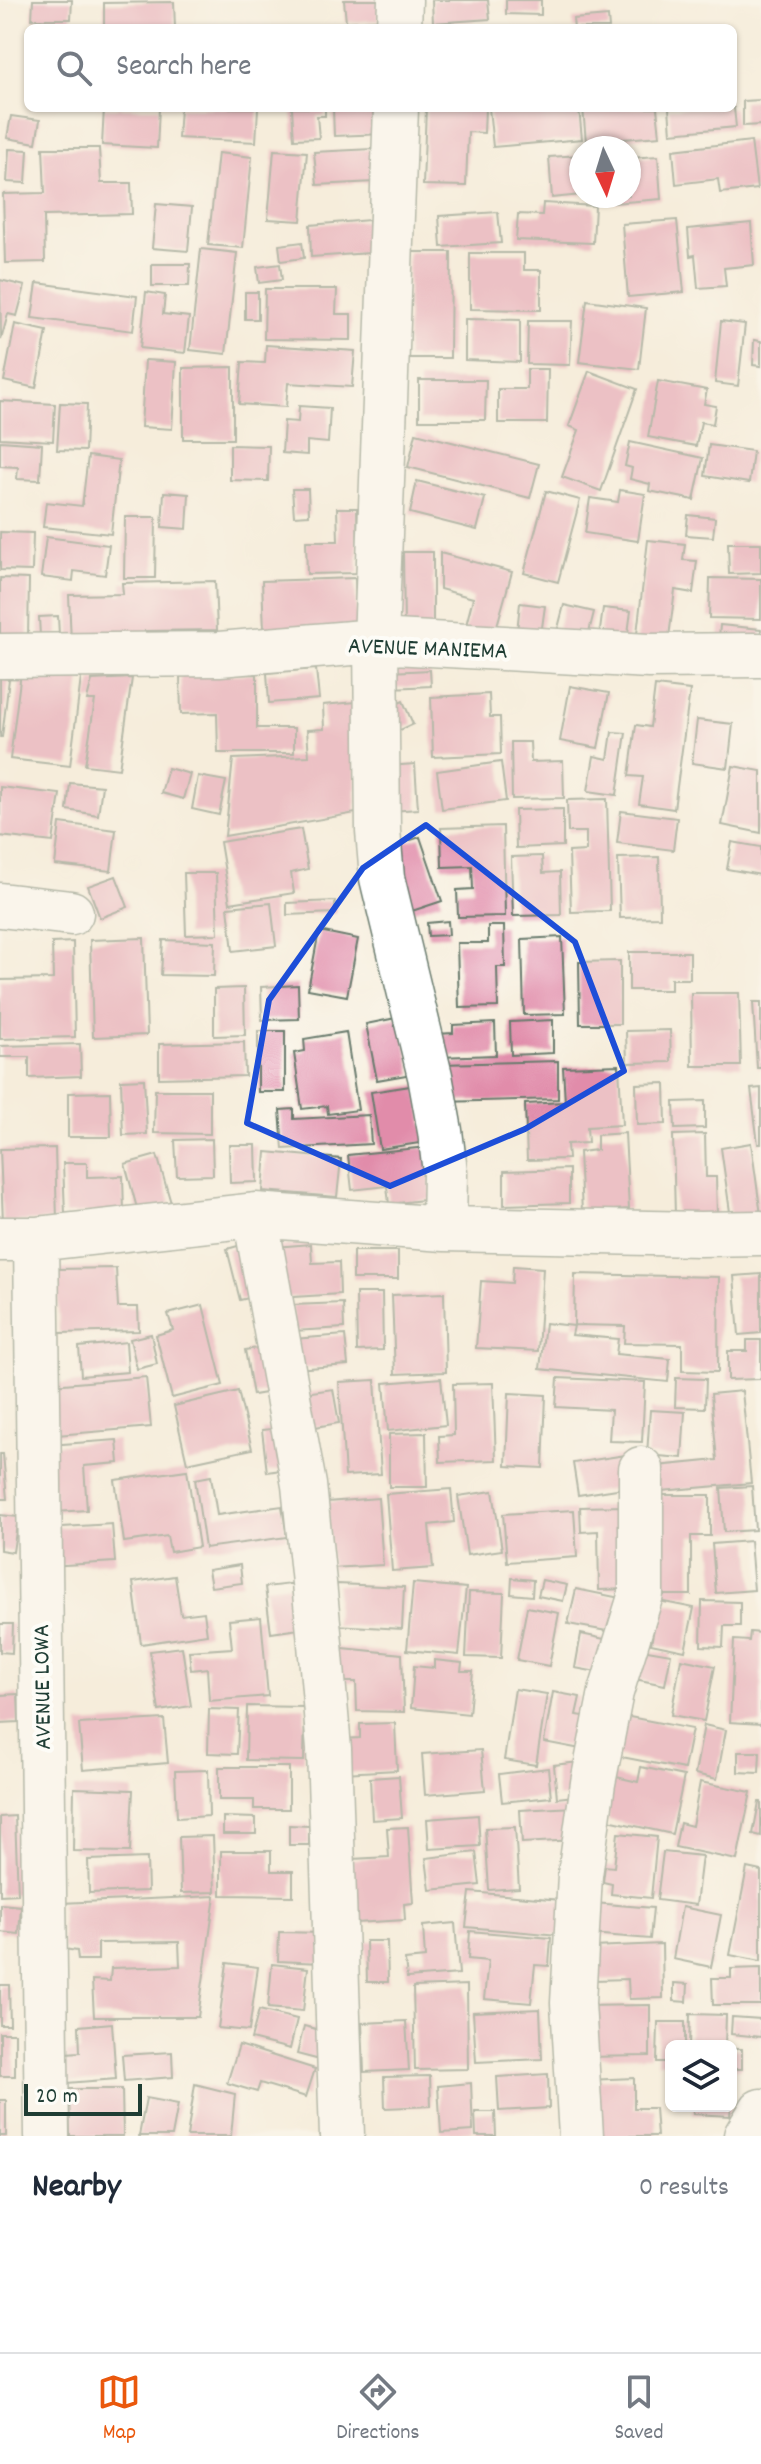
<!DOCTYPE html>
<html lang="en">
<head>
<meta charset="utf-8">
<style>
	body { margin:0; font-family:Dekko,sans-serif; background:#f2f2f3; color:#1f2937 }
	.controls { position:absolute; right:24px; bottom:24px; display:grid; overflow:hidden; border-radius:12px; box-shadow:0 2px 6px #0004 }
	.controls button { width:72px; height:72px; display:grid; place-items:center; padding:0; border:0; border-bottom:2px solid #e0e1e3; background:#fff; color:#1f2937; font:40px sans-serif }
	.compass { position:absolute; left:569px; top:136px; width:72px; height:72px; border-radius:50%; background:#fff; box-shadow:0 2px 6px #0004; rotate:176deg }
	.scale { position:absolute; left:24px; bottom:20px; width:118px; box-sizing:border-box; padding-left:8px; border:4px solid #1f3d34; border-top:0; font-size:22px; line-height:28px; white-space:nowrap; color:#1f3d34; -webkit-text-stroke:6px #fdfcf7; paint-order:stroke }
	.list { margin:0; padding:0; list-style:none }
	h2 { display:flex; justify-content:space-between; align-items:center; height:104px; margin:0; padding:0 32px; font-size:34px }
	h2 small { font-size:26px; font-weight:400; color:#747a83 }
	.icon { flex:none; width:44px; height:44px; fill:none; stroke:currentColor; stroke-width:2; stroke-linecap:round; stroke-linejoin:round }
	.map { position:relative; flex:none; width:761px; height:2136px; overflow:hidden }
	.search { position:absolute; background:#fff; box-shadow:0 2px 6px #0004; left:24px; right:24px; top:24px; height:88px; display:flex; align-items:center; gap:20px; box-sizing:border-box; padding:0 28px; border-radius:12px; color:#747a83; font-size:30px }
	.sheet { height:216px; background:#fff }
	nav { display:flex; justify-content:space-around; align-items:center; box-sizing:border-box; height:112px; border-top:2px solid #e0e1e3; background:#fff; font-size:22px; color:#747a83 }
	nav a { display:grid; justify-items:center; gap:4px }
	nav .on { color:#ea580c }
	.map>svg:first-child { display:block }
</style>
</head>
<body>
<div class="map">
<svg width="761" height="2136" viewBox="0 0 761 2136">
	<rect width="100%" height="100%" fill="#fdfcf7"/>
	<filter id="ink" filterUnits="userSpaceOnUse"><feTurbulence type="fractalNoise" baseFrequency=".0125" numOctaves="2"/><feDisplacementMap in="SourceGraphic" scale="16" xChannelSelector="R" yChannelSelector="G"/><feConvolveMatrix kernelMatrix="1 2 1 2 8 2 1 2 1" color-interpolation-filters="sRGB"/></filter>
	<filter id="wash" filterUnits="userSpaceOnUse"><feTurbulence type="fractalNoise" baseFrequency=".006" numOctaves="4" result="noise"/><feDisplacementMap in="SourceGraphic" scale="32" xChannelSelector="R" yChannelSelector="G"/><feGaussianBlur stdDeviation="1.8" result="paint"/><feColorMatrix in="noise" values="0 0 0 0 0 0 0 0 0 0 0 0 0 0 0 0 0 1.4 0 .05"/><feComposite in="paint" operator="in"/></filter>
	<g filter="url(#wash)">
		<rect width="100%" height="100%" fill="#f6eddb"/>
		<g id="blocks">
			<path fill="#e18caa" d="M33 0H72L71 19H32Z
				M344 0H378L379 20 346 22Z
				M432 0H488L490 19 433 23Z
				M506 0H541V15L506 14Z
				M174 2 175 28H104V3Z
				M608 16 609 28H574L573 19Z
				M761 100V125L743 126V101Z
				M104 108H159L157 148 102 145Z
				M180 108H258L256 142 178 138Z
				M292 108H325V116H317L319 138 294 139Z
				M333 108H383L384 134 334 136Z
				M426 108H485L484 133 468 132 466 186 423 185Z
				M489 108H579L582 139 493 147Z
				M583 108H657L660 136 586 142Z
				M669 108H734L736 127 671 133Z
				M11 116 40 120 36 143 7 138Z
				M751 141 757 189 720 193 718 179 676 184 673 150Z
				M43 148H99L101 183H131L132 214 44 216 45 262 5 263 3 194 45 193Z
				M9 149 28 150 26 183 7 182Z
				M372 149 374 182 317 185 314 152Z
				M274 150 307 152 301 221 268 219Z
				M218 153 252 157 243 248 208 245Z
				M581 155V195L552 198 549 157Z
				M658 156 661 199 614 203V196H629V158Z
				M543 203 595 206 593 243 516 240 518 214 542 215Z
				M156 204 192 207 188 251 152 248Z
				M498 212 501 243 441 247 439 216Z
				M369 220 370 253 311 257 310 225Z
				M677 220 684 292 628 297 622 224Z
				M751 223 754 265 724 268 726 286 698 288 695 255 690 256 688 229Z
				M302 242 304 258 281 261 279 245Z
				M201 249 237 253 226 354 190 350Z
				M408 252H451L450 358H407Z
				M470 253H524V270H541V310L470 309Z
				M152 264H190L189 286H152Z
				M280 264 282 280 259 283 257 267Z
				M0 280 25 286 17 316 8 314 1 340Z
				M37 283 137 296 133 331 32 318Z
				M265 289H337L336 314H351V340L264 339Z
				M146 292 165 295 163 314 189 317 185 353 140 348Z
				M245 292H258V319H245Z
				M587 300 646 308 639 369 579 362Z
				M465 319 520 320V362L465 360Z
				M528 321H572L570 365 527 364Z
				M721 321 745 324 738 386 715 383Z
				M15 324 47 331 36 388 4 381Z
				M754 340 761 341V366L753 365Z
				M266 345 355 351 352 387 288 383 286 407 239 404 242 362 265 363Z
				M145 360 176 362 172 429 141 427Z
				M233 367V439H183V368Z
				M527 369H548L547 423H498V389H527Z
				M589 371 637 389 601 491 562 477 579 430 569 426Z
				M419 380H486L485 420H419Z
				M658 381 707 390 704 404 716 406 713 424 701 422 696 446 648 437Z
				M0 401 55 404 53 441 0 438Z
				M60 403 87 404 85 451 57 450Z
				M299 406 330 408 328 443 307 441V455L282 453 284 421 298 422Z
				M416 433 539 464 530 498 408 467Z
				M0 441 42 444 40 480 17 479 18 467 0 466Z
				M630 442 703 458 694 500 649 491 650 484 630 479 632 468 625 466Z
				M230 445 269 446 268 481 230 480Z
				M709 445 753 451 749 483 705 476Z
				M88 456 119 460 111 534 43 527 46 502 82 506Z
				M417 481 485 498 477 530 410 513Z
				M292 489H308L309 515 294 516Z
				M620 490 645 494 638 541 585 533 590 498 618 502Z
				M546 491 580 500 558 582 524 573Z
				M164 492 189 494 187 529 162 527Z
				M337 508H357L358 573 307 574 306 541H338Z
				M688 515 715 518 713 537 686 535Z
				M125 517H156L155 578H124Z
				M0 532 33 533 32 571 0 570Z
				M46 537 109 545 105 575 74 571 73 581 41 577Z
				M648 540 685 544 683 560 697 561 693 593 675 590 668 645 636 642Z
				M728 543H761V573L729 574Z
				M403 552H433V630H404Z
				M440 553 512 572 493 640 464 633 473 598 440 589Z
				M0 578 29 579 28 638H0Z
				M355 578 357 627 264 630 262 581Z
				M710 578 761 579V619L709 618Z
				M215 581 217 630 145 631V641L71 643 69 595 123 594 122 583Z
				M520 603 545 606 541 635 517 632Z
				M564 605 594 612 587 640 557 632Z
				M603 608 631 611 627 641 599 638Z
				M58 616 59 635 40 636 39 617Z
				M720 625 761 629V642L719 638Z
				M316 669 319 699 269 703 267 673Z
				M430 670 431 686 391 688 390 672Z
				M21 672 81 678 70 766 10 759Z
				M257 674V728H294V753H218L217 713 181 714 180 675Z
				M0 678 9 679 2 737H0Z
				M132 678 119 769 85 765 95 700H87L92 680Z
				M570 686 609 693 598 748 560 741Z
				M655 686 690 690 674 809 639 804 643 777 629 776 636 725 650 727Z
				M489 694 490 717H500L501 754 433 757 431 697Z
				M403 701 413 724 394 733 384 710Z
				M356 702V813L225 836 233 759 309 756 307 730 324 729 323 705Z
				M697 720 733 724 728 768 692 763Z
				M612 732 626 733 617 795 588 791 594 756 608 759Z
				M511 742H530L531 762 563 761 564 798 512 799Z
				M501 762 506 801 442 809 437 771Z
				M415 764 418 809 391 811 387 766Z
				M733 766 761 771V833L722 825Z
				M168 768 190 774 183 799 161 793Z
				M198 776 226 781 219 815 192 809Z
				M70 783 102 786 98 815 67 810Z
				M0 787 60 794 53 842 0 836Z
				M607 799 610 911 571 912 569 852 586 851V832H568L567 800Z
				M563 809V846L516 848 515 810Z
				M621 811 677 818 673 850 617 843Z
				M60 823 116 830 111 871 55 865Z
				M503 826 505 916 458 917 457 890 473 889 472 866 442 867 441 828Z
				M301 829 308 869 291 873 294 893 230 903 220 842Z
				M420 837 442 901 412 911 389 847Z
				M732 842 761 847V875L727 869Z
				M542 856 543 873 560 872 561 915 513 916 511 857Z
				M659 857 660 917 620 918 618 858Z
				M184 873H216L218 934 186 935Z
				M116 876 128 907 100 918 88 886Z
				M335 901V913L287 915V903Z
				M271 903 276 946 233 951 228 907Z
				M448 921 449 935 428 936 427 923Z
				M488 926H504L505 967H497L498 1007 459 1008 457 943H488Z
				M319 931 358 939 347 996 308 989Z
				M562 937 565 1014 524 1015 522 939Z
				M144 938 147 1035 93 1037 90 940Z
				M163 940 215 942 214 976 161 975Z
				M73 942 75 1037 0 1039V980L53 979 52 943Z
				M629 952H690V979H671V990H629Z
				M620 961V1024H580L579 962Z
				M298 985 299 1019 262 1020 261 987Z
				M244 988 245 1035 214 1036V989Z
				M691 993H739L741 1066H692Z
				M753 1002H761V1068H757Z
				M401 1017 412 1074 377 1080 366 1024Z
				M553 1020V1053L511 1055 510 1022Z
				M495 1023 496 1055 438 1057 437 1034 453 1033V1025Z
				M670 1030 671 1062 627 1063 626 1031Z
				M258 1031H285V1092H258Z
				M346 1032 358 1110 328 1114 327 1106 302 1109 294 1053 305 1051 304 1039Z
				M244 1042 245 1076 159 1078V1044Z
				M80 1044 81 1076 29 1078V1057H0V1046Z
				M558 1061V1099L441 1102 440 1064Z
				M619 1065 622 1125 587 1127 588 1143 567 1144 568 1159 527 1160 525 1104 565 1102 563 1067Z
				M144 1079 147 1134 123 1135 121 1080Z
				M665 1083 666 1124 637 1125 636 1084Z
				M417 1085 426 1142 380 1149 371 1092Z
				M761 1088V1144H758L751 1089Z
				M155 1090H210V1134L154 1133Z
				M110 1092 111 1137H68V1093Z
				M705 1101V1128L675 1129 674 1102Z
				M294 1109V1119L369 1115 371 1144 283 1149 280 1110Z
				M625 1133 629 1209 582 1212 579 1152 597 1150V1135Z
				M705 1134 706 1177H716L717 1215 675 1216 673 1135Z
				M212 1139 213 1175 177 1176 175 1140Z
				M751 1143 761 1215 731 1219 721 1148Z
				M229 1145H256L257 1182 230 1183Z
				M427 1147 432 1199 389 1204 387 1186 352 1190 348 1155Z
				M55 1148 57 1220 3 1222 0 1149Z
				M266 1152 341 1159 337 1197 263 1191Z
				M157 1155 171 1203 138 1212 125 1164Z
				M63 1163H87V1177L123 1176 124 1212 65 1214Z
				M569 1169V1203L504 1205V1171Z
				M245 1244 257 1296 240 1300 227 1249Z
				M311 1244 312 1263 339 1262 340 1294 278 1298 275 1247Z
				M353 1251H398V1279H353Z
				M513 1266 543 1268 538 1351 476 1348 481 1281 512 1283Z
				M116 1268 118 1307H138L139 1331 59 1333 57 1269Z
				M575 1274 719 1277 718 1372 682 1371V1344L624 1343 625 1326 574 1325Z
				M761 1274V1333L739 1335 734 1276Z
				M356 1293H382L383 1350 357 1351Z
				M444 1293 446 1372 395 1374 392 1295Z
				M343 1303 344 1328 293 1331 292 1305Z
				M203 1305 223 1385 172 1398 156 1335 173 1330 168 1314Z
				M545 1323 574 1326 572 1335 618 1339 616 1354 670 1359 668 1382 540 1369Z
				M151 1334 157 1364 137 1369 130 1339Z
				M345 1335 348 1365 295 1369 293 1339Z
				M747 1340H761V1379L728 1380V1351H747Z
				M126 1342 128 1372 81 1376 79 1347Z
				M264 1347 271 1392 253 1395 245 1350Z
				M146 1377 151 1427 57 1435 52 1385Z
				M441 1378 446 1425 388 1431 384 1383Z
				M558 1378 645 1382 642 1442 609 1441 611 1410 556 1407Z
				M676 1378 706 1379 705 1408 675 1407Z
				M375 1380 381 1474 345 1476 339 1382Z
				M493 1383 496 1460 440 1462 439 1436 454 1435 453 1384Z
				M333 1389 339 1423 309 1428 304 1393Z
				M238 1391 252 1449 187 1463 174 1406Z
				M742 1391 751 1483 650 1492 647 1467 717 1460 711 1394Z
				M509 1393 546 1395 543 1468 506 1466Z
				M650 1410 685 1412 682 1458 647 1455Z
				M282 1428 288 1469 267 1472 262 1430Z
				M426 1433 427 1487H389V1434Z
				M117 1440 119 1463 84 1466 87 1510 55 1512 49 1445Z
				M0 1454H3L7 1499H0Z
				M626 1455 630 1487 578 1495 573 1463Z
				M187 1470 199 1547 170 1552 167 1536 124 1542 115 1480Z
				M211 1476 217 1515 282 1506 287 1537 205 1548 195 1479Z
				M752 1486 755 1530 724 1532 721 1488Z
				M451 1489 454 1522 429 1525 433 1568 392 1571 386 1494Z
				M493 1491 502 1550 467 1555 458 1496Z
				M653 1495H710V1536H691V1595H653Z
				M378 1498 383 1565 331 1568 327 1502Z
				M625 1506 628 1589 599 1590 598 1531 581 1532 580 1507Z
				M574 1510 577 1557 507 1562 503 1514Z
				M0 1515 18 1517 13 1552 0 1550Z
				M112 1524 115 1562 48 1566 46 1528Z
				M750 1541 754 1590 716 1593 712 1544Z
				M240 1565 242 1583 211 1587 208 1570Z
				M175 1576 181 1615 204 1612 207 1634 141 1644 133 1582Z
				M512 1578 533 1580 532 1596 511 1594Z
				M542 1580 567 1585 563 1601 538 1596Z
				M299 1583 306 1628 271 1633 265 1587Z
				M413 1583 466 1588 459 1655 407 1650Z
				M337 1584 404 1587 402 1629 335 1625Z
				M576 1589 625 1599 618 1633 568 1624Z
				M469 1592 504 1593 501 1658 466 1657Z
				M659 1601 694 1608 685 1651 651 1644Z
				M702 1601 740 1602V1626H724L723 1647 701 1646Z
				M527 1607 559 1613 549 1666 517 1660Z
				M261 1617 268 1696 209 1701 207 1668 191 1670 189 1651 232 1648 229 1620Z
				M0 1624H13L12 1653 0 1652Z
				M750 1632 761 1633V1724L730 1722 734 1640 749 1641Z
				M581 1634 614 1641 608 1674 575 1668Z
				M182 1647 191 1706 159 1711 150 1651Z
				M333 1647 402 1654 404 1712 357 1711 356 1682H337Z
				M630 1647 671 1654 665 1685 624 1677Z
				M681 1659 715 1666 704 1721 671 1715Z
				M434 1660 462 1663 461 1671H473L469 1714 411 1708 414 1666 434 1668Z
				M515 1689 547 1694 536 1765 504 1760Z
				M553 1692 580 1697 576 1715 592 1717 586 1750 544 1742Z
				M18 1694 19 1722 0 1723V1695Z
				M247 1706 305 1707 304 1761 246 1760Z
				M209 1709 239 1710 237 1754 208 1753Z
				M614 1714 692 1729 684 1769 606 1754Z
				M164 1719 168 1763 83 1770 79 1724Z
				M395 1723 397 1770 343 1773 342 1739 360 1738V1724Z
				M704 1725 726 1730 717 1779 695 1774Z
				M481 1750 485 1790 425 1795 422 1754Z
				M738 1752H760L759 1773 738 1772Z
				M579 1762 583 1795 557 1798 554 1765Z
				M219 1767H289V1809H254V1800H219Z
				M641 1767 684 1776 672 1834 608 1820V1775L638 1782Z
				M548 1768 551 1797 502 1802 499 1774Z
				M208 1770 209 1816 177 1818 175 1771Z
				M399 1776 402 1818 372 1820 370 1778Z
				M700 1782 751 1792 737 1860 675 1847 680 1823 692 1826Z
				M74 1788 133 1790 130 1852 73 1851Z
				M759 1802H761V1836L753 1834Z
				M574 1807 575 1840 522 1843 520 1810Z
				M478 1815 480 1846 429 1849 427 1819Z
				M15 1816 18 1894 0 1895V1817Z
				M223 1817 256 1818V1834H223Z
				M289 1825 309 1826V1845H289Z
				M408 1827 413 1903 404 1904 405 1920 355 1923 352 1859 389 1857 387 1828Z
				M515 1827 519 1888 489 1890 485 1828Z
				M618 1833 657 1837 651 1898 611 1894 612 1884 603 1882 605 1866 614 1867Z
				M213 1836 215 1892 181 1893 179 1837Z
				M221 1851H271V1871H293V1896L221 1895Z
				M476 1852 480 1885 430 1890 426 1858Z
				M663 1852 702 1856 696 1905 657 1900Z
				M147 1858 148 1891 89 1893 88 1860Z
				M747 1868 761 1871V1961L730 1955Z
				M470 1892 572 1901 570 1936 466 1927Z
				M215 1896 198 2017H94L92 1980 110 1981 111 1968 180 1966 179 1942 98 1943V1960H78L77 1951 63 1949 61 1903Z
				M594 1903 653 1908 650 1939 591 1934Z
				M0 1904 21 1906 19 1934 0 1932Z
				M682 1907 721 1915 711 1967 673 1959Z
				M455 1923 459 1974 407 1978 405 1960 425 1958 423 1926Z
				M470 1931 551 1938 549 1966 535 1965 531 2003 484 1999 488 1961 468 1959Z
				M279 1932 322 1933 321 1963 278 1961Z
				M366 1941H387L388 1982H367Z
				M662 1944 663 1998 629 1999 628 1979 594 1980 593 1947Z
				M227 1963 258 1967 249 2031 218 2028Z
				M272 1964 308 1968 303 2011 268 2008Z
				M761 1968V2005H713L712 1978H731V1969Z
				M674 1983 688 1984 687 2002 674 2001Z
				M0 1985H9L10 2025H0Z
				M467 1985 468 2069 415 2070 413 1987Z
				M650 2005V2056L580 2057V2006Z
				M540 2009 542 2059 476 2062 473 2012Z
				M259 2010 297 2019 290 2049 251 2039Z
				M690 2014 726 2015 725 2046H689Z
				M732 2017 761 2019V2037L731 2034Z
				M406 2021 409 2070 364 2072 362 2023Z
				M658 2022H685V2046H671V2062H657Z
				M112 2023 116 2079 67 2083 66 2053 80 2052 79 2026Z
				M304 2026 328 2032 320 2060 297 2054Z
				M0 2033H15V2076H0Z
				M239 2045 315 2069 306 2097 260 2083 257 2092 227 2083Z
				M731 2049H742V2069H731Z
				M172 2052 173 2077 124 2081 122 2055Z
				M548 2074 549 2108 499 2111 497 2077Z
				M430 2076 431 2106 385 2108 384 2077Z
				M634 2078V2108H655L657 2136H589L587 2080Z
				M471 2083 473 2131 441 2133 438 2086Z
				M195 2084 235 2094 231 2136H187Z
				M69 2089H122L123 2136H70Z
				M146 2098 178 2104 172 2136H139Z
				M0 2100H6V2136H0Z
				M693 2106H731L730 2116 693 2114Z
				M475 2112H495L496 2136H476Z"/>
		</g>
	</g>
	<g filter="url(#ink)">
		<use href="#blocks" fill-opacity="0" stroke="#6a7b6e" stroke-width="2"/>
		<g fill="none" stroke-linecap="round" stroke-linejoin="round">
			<defs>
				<path id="minor" d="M399 28 400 0
					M396 108 376 641 378 831 382 878 430 1076 440 1131 445 1172 444 1229
					M0 656 219 654 376 641 649 656 761 655
					M0 905 71 913
					M255 1215 304 1485 319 1632 329 1749 342 2136
					M0 1239H36L255 1215 444 1229 700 1234 761 1233
					M36 1239 47 2136
					M581 2136 573 2003 580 1875 593 1783 611 1692 641 1594V1469
					M746 2136 761 2111"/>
			</defs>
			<use href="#minor" stroke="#6a7b6e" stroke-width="47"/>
			<use href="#minor" stroke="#fff" stroke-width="44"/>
		</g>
	</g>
	<path d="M0 0H761V2136H0ZM426 825 575 942 624 1071 525 1129 390 1186 247 1123 269 1000 363 868Z" fill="#f6eddb" fill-opacity=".55" fill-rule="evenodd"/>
	<path fill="none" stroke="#1d4ed8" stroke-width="6" stroke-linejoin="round" d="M426 825 575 942 624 1071 525 1129 390 1186 247 1123 269 1000 363 868Z"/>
	<g text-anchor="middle" stroke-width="8" stroke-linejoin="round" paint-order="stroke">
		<g font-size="24" fill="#1f3d34" stroke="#fdfcf7">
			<text transform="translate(428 647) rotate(2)" y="8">AVENUE MANIEMA</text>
			<text transform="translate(41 1687) rotate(-91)" y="8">AVENUE LOWA</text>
		</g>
	</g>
</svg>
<div class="controls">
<button><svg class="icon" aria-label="layers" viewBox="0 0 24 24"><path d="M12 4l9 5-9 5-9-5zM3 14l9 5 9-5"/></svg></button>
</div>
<svg class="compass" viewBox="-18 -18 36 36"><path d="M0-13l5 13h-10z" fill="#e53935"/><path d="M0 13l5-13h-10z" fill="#747a83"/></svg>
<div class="scale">20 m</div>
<div class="search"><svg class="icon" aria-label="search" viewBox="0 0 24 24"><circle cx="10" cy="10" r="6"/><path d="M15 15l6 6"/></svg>Search here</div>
</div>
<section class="sheet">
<h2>Nearby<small>0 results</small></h2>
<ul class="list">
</ul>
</section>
<nav>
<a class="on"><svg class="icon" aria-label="map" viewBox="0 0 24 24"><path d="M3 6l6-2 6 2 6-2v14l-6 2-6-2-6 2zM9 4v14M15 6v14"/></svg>Map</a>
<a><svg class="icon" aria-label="directions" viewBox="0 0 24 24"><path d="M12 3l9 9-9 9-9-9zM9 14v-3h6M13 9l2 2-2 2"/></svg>Directions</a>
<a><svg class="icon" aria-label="saved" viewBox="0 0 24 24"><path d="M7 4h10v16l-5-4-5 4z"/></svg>Saved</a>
</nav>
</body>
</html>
